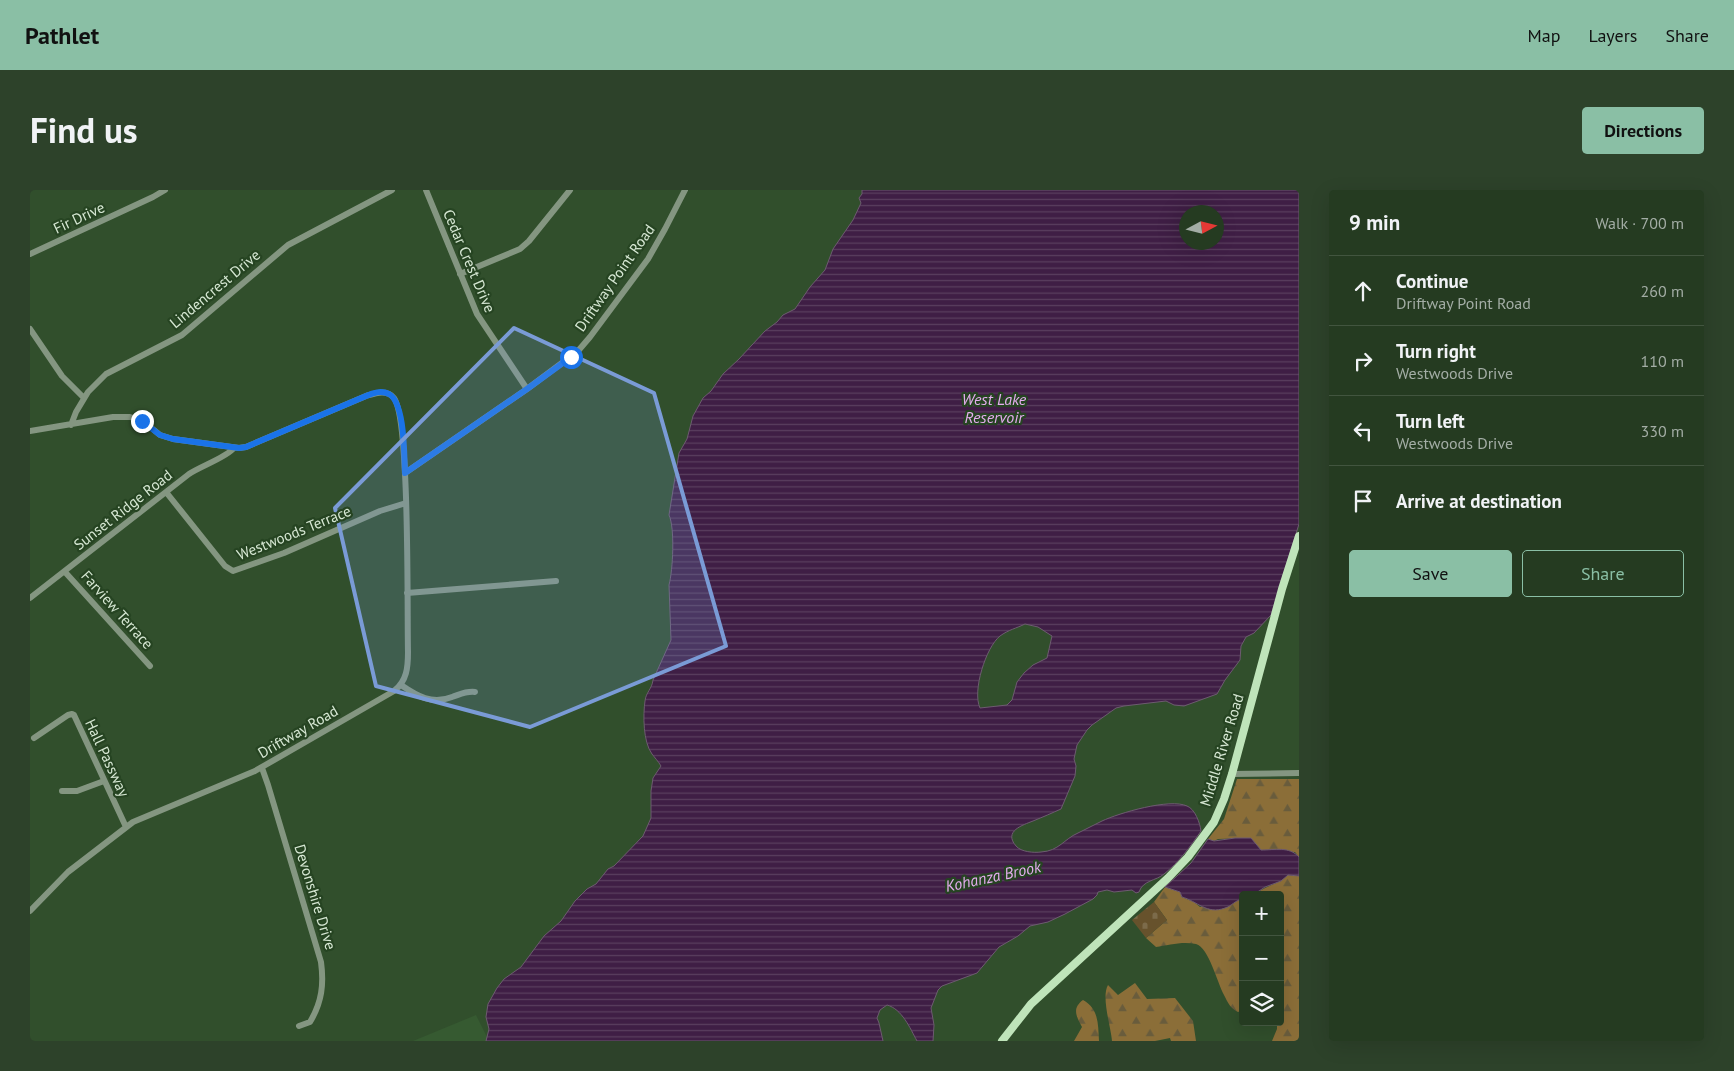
<!DOCTYPE html>
<html lang="en">
<head>
<meta charset="utf-8">
<style>
	body { margin:0; font-family:"PT Sans",sans-serif; background:#2d422a; color:#f1f3f6 }
	.controls { position:absolute; right:15px; bottom:15px; display:grid; overflow:hidden; border-radius:5px; box-shadow:0 5px 20px #0002 }
	.controls button { width:45px; height:45px; display:grid; place-items:center; padding:0; border:0; border-bottom:1px solid #42553f; background:#253b21; color:#f1f3f6; font:25px sans-serif }
	.compass { position:absolute; left:1149px; top:15px; width:45px; height:45px; border-radius:50%; background:#253b21; box-shadow:0 5px 20px #0002; rotate:83deg }
	.stop { position:absolute; width:15px; height:15px; margin:-11px; border:4px solid #1a73e8; border-radius:50%; background:#fff }
	.stop.end { background:#1a73e8; border-color:#fff; box-shadow:0 1px 5px #0008 }
	.list { margin:0; padding:0; list-style:none }
	h2 { display:flex; justify-content:space-between; align-items:center; height:65px; margin:0; padding:0 20px; font-size:21px }
	h2 small { font-size:16px; font-weight:400; color:#a3ada5 }
	.list li { display:grid; grid-template-columns:32px 1fr auto; gap:15px; align-items:center; box-sizing:border-box; height:70px; padding:0 20px; border-top:1px solid #42553f }
	.list b { display:block; font-size:19px; white-space:nowrap }
	.list p { margin:0; font-size:16px; white-space:nowrap; color:#a3ada5 }
	.list em { font-size:16px; font-style:normal; color:#a3ada5 }
	.actions { display:flex; gap:10px; padding:15px 20px }
	.actions a { flex:1; padding:11px 0; border:1px solid #8abfa5; border-radius:5px; text-align:center; font-size:18px; color:#8abfa5 }
	.actions .main { background:#8abfa5; color:#111 }
	.icon { flex:none; width:28px; height:28px; fill:none; stroke:currentColor; stroke-width:2; stroke-linecap:round; stroke-linejoin:round }
	.map { position:relative; flex:none; width:1269px; height:851px; overflow:hidden; border-radius:5px }
	header { display:flex; align-items:center; gap:30px; box-sizing:border-box; height:70px; padding:0 25px; background:#8abfa5; color:#111 }
	header strong { font-size:24px }
	nav { display:flex; gap:28px; margin-inline-start:auto; font-size:18px }
	.intro { display:flex; align-items:center; justify-content:space-between; box-sizing:border-box; height:120px; padding:0 30px }
	h1 { margin:0; font-size:35px }
	.button { padding:12px 22px; border-radius:5px; background:#8abfa5; color:#111; font-size:18px; font-weight:700 }
	main { display:flex; gap:30px; padding:0 30px }
	aside { flex:1; background:#253b21; border-radius:5px; box-shadow:0 5px 20px #0002 }
	.map>svg:first-child { display:block }
</style>
</head>
<body>
<header>
<strong>Pathlet</strong>
<nav><a>Map</a><a>Layers</a><a>Share</a></nav>
</header>
<div class="intro"><h1>Find us</h1><a class="button">Directions</a></div>
<main>
<div class="map">
<svg width="1269" height="851" viewBox="0 0 1269 851">
	<defs>
		<pattern id="forest-firs" width="22" height="20" patternUnits="userSpaceOnUse" patternTransform="scale(1.25)"><rect width="22" height="20" fill="#8b6e38"/><path d="M5 1l3.5 6h-7zM16 11l3.5 6h-7z" fill="#695c3c"/></pattern>
		<pattern id="cemetery-stones" width="16" height="16" patternUnits="userSpaceOnUse" patternTransform="scale(1.25)"><rect width="16" height="16" fill="#67522c"/><path d="M2 7V4a2 2 0 0 1 4 0v3zM10 15v-3a2 2 0 0 1 4 0v3z" fill="#7c6b4a"/></pattern>
		<pattern id="water-rules" width="6" height="5" patternUnits="userSpaceOnUse" patternTransform="scale(1.25)"><rect width="6" height="5" fill="#3f1e45"/><path d="M0 2.5h6" fill="none" stroke="#5a3f5f"/></pattern>
	</defs>
	<rect width="100%" height="100%" fill="#314f2c"/>
	<path fill="#365a31" d="M446 825 459 851H383Z"/>
	<path fill="url(#forest-firs)" d="M1207 589H1269V667L1265 662 1231 660 1224 652 1215 648 1188 649 1184 651 1178 649 1194 629Z
		M1258 685 1269 686V851H1242L1247 839V832H1250V705H1223C1234 697 1248 694 1258 685Z
		M1135 697 1150 702 1152 707 1164 712 1170 717 1213 709V820L1208 822C1200 818 1198 813 1194 805 1187 792 1179 758 1166 754 1153 751 1138 755 1126 757L1116 748 1137 730 1124 712Z
		M1105 793 1117 809 1145 808 1163 831 1166 851H1141L1140 848 1125 851H1082C1081 837 1071 807 1078 795L1088 805Z
		M1053 810C1069 819 1068 834 1069 851H1044L1052 837C1046 826 1042 818 1053 810Z"/>
	<path fill="url(#cemetery-stones)" d="M1124 712 1137 730 1116 748 1102 730Z"/>
	<path fill="url(#water-rules)" stroke="#6d5b70" fill-rule="evenodd" d="M832 0H1269V334L1241 425 1224 443 1216 447 1211 456 1210 470 1195 490 1187 504 1154 516 1144 515 1136 511 1094 516 1086 518 1062 535 1057 540 1047 555 1044 569 1046 576 1045 586 1031 619C1022 623 1013 627 1003 631 993 635 973 641 986 656 991 662 1004 663 1011 662 1029 661 1034 649 1048 643 1056 639 1064 635 1072 631 1089 623 1140 608 1157 616 1165 619 1170 633 1171 641 1160 657 1149 672 1134 684 1126 691 1113 690 1109 702L1106 703 1102 700 1084 702 1077 700 1068 702 1067 705 1063 709 1035 724 1018 732 1000 736 988 746 969 757 947 783 912 796 908 800 901 818 904 835 903 851H887C880 838 872 819 857 815L850 820 847 828 849 833 853 851H456L459 839 456 827 458 814 467 798 474 789 491 777 514 746 531 731 545 711 557 699 566 694 578 679 584 676 613 646 621 628V601L623 588 631 576C628 571 625 568 622 564 613 552 613 525 615 511 616 502 622 499 623 490L641 450 639 395C643 380 645 338 639 325L649 263 657 249 663 226 673 208 681 201 693 184 709 169 735 141 747 132 753 125 765 119 780 97 795 80 803 59 823 30 831 13 829 8 832 4ZM1156 22H1186V52H1156ZM995 434 1008 437 1022 446 1017 468 1003 475 994 483 987 492 982 510 977 515 950 518C942 501 956 457 970 446 978 440 987 438 995 434Z
		M1205 648H1221L1231 660C1245 660 1259 656 1269 667V686L1258 685 1251 691 1235 697 1223 705H1213V709C1205 710 1202 716 1195 718 1177 725 1167 711 1152 707L1150 702 1135 697 1161 673 1178 649 1184 651Z"/>
	<g fill="none" stroke-linecap="round" stroke-linejoin="round">
		<path stroke="#849681" stroke-width="6" d="M396 0 447 124 497 199
			M0 64 123 7 135 0
			M430 84 490 59 499 51 540 0
			M0 139 32 186 54 208
			M41 235 46 222 58 202 76 184 152 145 258 55 362 0
			M0 241 83 227H100L113 231 130 245 143 249 209 258 216 257 336 206C346 203 357 199 364 208 380 229 377 424 378 462 378 477 377 491 364 501L225 581 103 632 38 682 0 721
			M375 283 497 199 548 161 560 147 618 69 635 39 655 0
			M136 302 195 376 203 381 254 363 350 321 376 313
			M35 382 120 476
			M377 403 526 391
			M0 408 159 284C171 276 197 267 204 258
			M371 495C387 506 402 515 422 507 431 504 436 501 445 502
			M4 548 38 525 42 524 44 525 96 637
			M232 578 238 595 291 772C294 794 292 812 280 832L269 836
			M1202 584 1269 583
			M32 601H47L74 591"/>
		<path stroke="#bfe4ba" stroke-width="8" d="M972 851 1001 814 1138 688 1158 667 1184 632 1194 609 1202 584 1252 399 1269 346"/>
	</g>
	<g fill="none" stroke-linecap="round" stroke-linejoin="round">
		<path stroke="#1a73e8" stroke-width="6" d="M112 231 130 245 143 249 209 258 216 257 336 206C343 203 351 200 359 204 375 213 374 265 375 283L497 199 541 167"/>
	</g>
	<path fill="#7a9bd6" fill-opacity="0.2" stroke="#7a9bd6" stroke-width="4" stroke-linejoin="round" d="M484 138 624 203 696 456 500 537 346 496 305 318Z"/>
	<g text-anchor="middle" stroke-width="4.5" stroke-linejoin="round" paint-order="stroke">
		<g font-size="15" fill="#d7e8d4" stroke="#264422">
			<text transform="translate(49 28) rotate(-25)" y="5">Fir Drive</text>
			<text transform="translate(439 71) rotate(67)" y="5">Cedar Crest Drive</text>
			<text transform="translate(585 88) rotate(-55)" y="5">Driftway Point Road</text>
			<text transform="translate(185 99) rotate(-40)" y="5">Lindencrest Drive</text>
			<text transform="translate(93 320) rotate(-38)" y="5">Sunset Ridge Road</text>
			<text transform="translate(264 343) rotate(-22)" y="5">Westwoods Terrace</text>
			<text transform="translate(87 420) rotate(48)" y="5">Farview Terrace</text>
			<text transform="translate(268 542) rotate(-30)" y="5">Driftway Road</text>
			<text transform="translate(1192 560) rotate(-73)" y="5">Middle River Road</text>
			<text transform="translate(77 568) rotate(65)" y="5">Hall Passway</text>
			<text transform="translate(285 707) rotate(73)" y="5">Devonshire Drive</text>
		</g>
		<g font-size="16" font-style="italic" fill="#e5adef" stroke="#264422">
			<text x="964" y="215">West Lake<tspan x="964" dy="18">Reservoir</tspan></text>
			<text transform="translate(963 686) rotate(-12)" y="6">Kohanza Brook</text>
		</g>
	</g>
</svg>
<div class="controls">
<button>+</button>
<button>−</button>
<button><svg class="icon" aria-label="layers" viewBox="0 0 24 24"><path d="M12 4l9 5-9 5-9-5zM3 14l9 5 9-5"/></svg></button>
</div>
<svg class="compass" viewBox="-18 -18 36 36"><path d="M0-13l5 13h-10z" fill="#e53935"/><path d="M0 13l5-13h-10z" fill="#a3ada5"/></svg>
<div class="stop" style="left:541px;top:167px"></div>
<div class="stop end" style="left:112px;top:231px"></div>
</div>
<aside>
<h2>9 min<small>Walk · 700 m</small></h2>
<ul class="list">
<li><svg class="icon" aria-label="ahead" viewBox="0 0 24 24"><path d="M12 20V5M6 11l6-6 6 6"/></svg><div><b>Continue</b><p>Driftway Point Road</p></div><em>260 m</em></li>
<li><svg class="icon" aria-label="right" viewBox="0 0 24 24"><path d="M7 20v-9h11M14 6l5 5-5 5"/></svg><div><b>Turn right</b><p>Westwoods Drive</p></div><em>110 m</em></li>
<li><svg class="icon" aria-label="left" viewBox="0 0 24 24"><path d="M17 20v-9H6M10 6l-5 5 5 5"/></svg><div><b>Turn left</b><p>Westwoods Drive</p></div><em>330 m</em></li>
<li><svg class="icon" aria-label="arrive" viewBox="0 0 24 24"><path d="M6 21V4h12l-3 4 3 4H6"/></svg><div><b>Arrive at destination</b></div></li>
</ul>
<div class="actions"><a class="main">Save</a><a>Share</a></div>
</aside>
</main>
</body>
</html>
